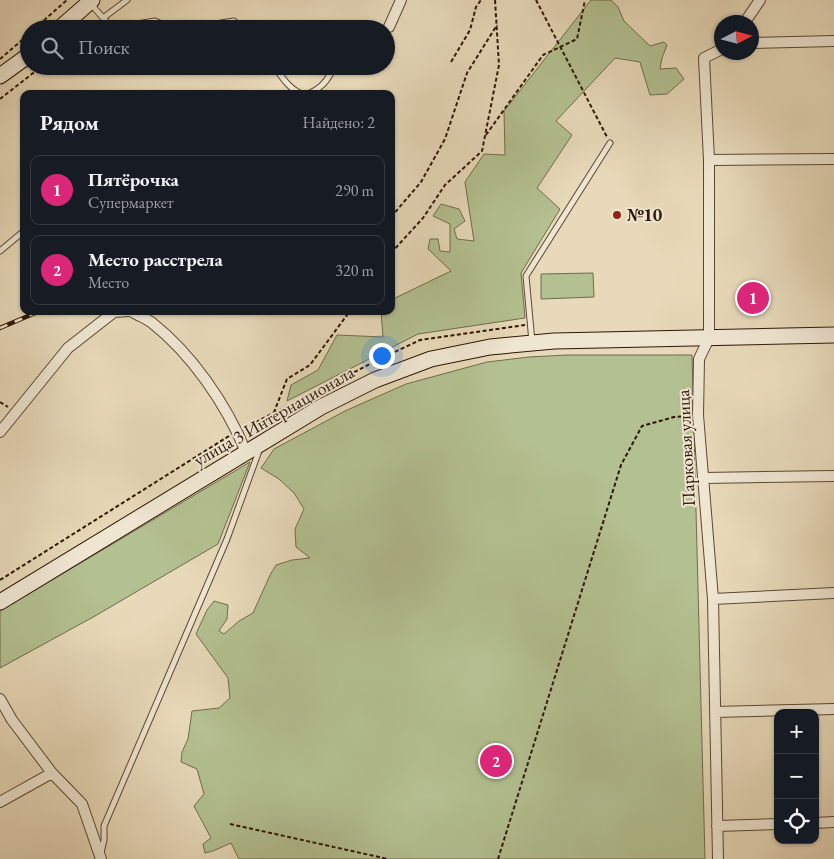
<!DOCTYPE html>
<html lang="ru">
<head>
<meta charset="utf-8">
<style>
	body { margin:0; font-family:"EB Garamond",serif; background:#242831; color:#f1f3f6 }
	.controls { position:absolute; right:15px; bottom:15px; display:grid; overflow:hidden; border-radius:10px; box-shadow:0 1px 4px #0004 }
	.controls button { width:45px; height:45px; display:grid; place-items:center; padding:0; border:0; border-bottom:1px solid #363941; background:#171b24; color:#f1f3f6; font:25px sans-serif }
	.compass { position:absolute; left:714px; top:15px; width:45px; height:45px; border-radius:50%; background:#171b24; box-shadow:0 1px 4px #0004; rotate:84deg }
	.you { position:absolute; left:381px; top:355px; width:18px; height:18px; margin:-12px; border:4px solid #fff; border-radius:50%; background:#1a73e8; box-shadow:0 0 0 8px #1a73e833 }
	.badge { display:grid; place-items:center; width:32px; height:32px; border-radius:50%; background:#db2777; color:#fff; font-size:16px; font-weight:700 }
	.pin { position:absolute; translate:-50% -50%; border:2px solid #fff; box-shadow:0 1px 5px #0006 }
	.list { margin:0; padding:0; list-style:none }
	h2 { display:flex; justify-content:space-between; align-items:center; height:65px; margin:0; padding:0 20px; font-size:21px }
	h2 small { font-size:16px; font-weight:400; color:#9ea1a6 }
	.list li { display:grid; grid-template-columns:32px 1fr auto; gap:15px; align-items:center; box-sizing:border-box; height:70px; margin:0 10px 10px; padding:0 10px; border:1px solid #363941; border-radius:10px }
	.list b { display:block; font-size:19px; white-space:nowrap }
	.list p { margin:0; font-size:16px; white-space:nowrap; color:#9ea1a6 }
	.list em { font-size:16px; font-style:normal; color:#9ea1a6 }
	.icon { flex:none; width:28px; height:28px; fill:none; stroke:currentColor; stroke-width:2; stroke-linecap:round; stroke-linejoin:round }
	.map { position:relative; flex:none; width:834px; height:859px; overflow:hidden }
	.search { position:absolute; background:#171b24; box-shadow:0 1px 4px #0004; left:20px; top:20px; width:375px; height:55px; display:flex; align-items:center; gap:12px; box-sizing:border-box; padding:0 18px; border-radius:28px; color:#9ea1a6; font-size:19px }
	.panel { position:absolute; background:#171b24; box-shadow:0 1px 4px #0004; left:20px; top:90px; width:375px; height:225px; border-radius:10px }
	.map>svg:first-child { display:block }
</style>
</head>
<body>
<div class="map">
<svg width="834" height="859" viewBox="0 0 834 859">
	<rect width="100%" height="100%" fill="#e7d9b9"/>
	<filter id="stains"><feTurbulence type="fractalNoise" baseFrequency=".004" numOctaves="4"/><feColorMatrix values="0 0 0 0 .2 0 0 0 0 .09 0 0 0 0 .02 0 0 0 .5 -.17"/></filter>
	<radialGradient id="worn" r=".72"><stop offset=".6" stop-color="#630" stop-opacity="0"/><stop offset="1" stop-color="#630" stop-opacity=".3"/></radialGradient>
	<path fill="#b3c091" stroke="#716b4b" d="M591 0H611L618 7 624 21 650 46 664 42 667 45 662 58 660 69 676 68 684 79 667 94 650 95 640 62 615 58 556 121 572 135 537 188 560 209 521 273 525 318 418 334 287 401 291 385 318 370 337 335 383 337 381 311H391V300L451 271 428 249 430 239H438L440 251 450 252V224L433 216 441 204 459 209 465 221 454 229 457 239 474 241 465 182 484 154 505 155 504 111Z
		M593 273 594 297 541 299V274Z
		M567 355H692L705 859H239L231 843 213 851 205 853 203 844 211 838 194 806 204 794 197 769 181 762 182 752 188 739 192 711 219 708 230 698 228 678 196 634 207 610 214 601 228 605 227 619 219 631 224 634 239 621 253 613 270 575 276 565 292 560 310 558 296 547 295 529 304 509 294 493 279 479 261 468 274 449 345 411 406 384 487 362 529 357Z
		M250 462 218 544 95 616 0 668V611Z"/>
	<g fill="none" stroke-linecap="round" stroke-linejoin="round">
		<defs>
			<path id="service" d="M90 3 112 28 155 21 173 29
				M103 18 127 0
				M208 29 221 23 234 21 243 29
				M274 66C282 77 289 89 302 94
				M308 94C319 89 325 84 331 73
				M0 251 24 231
				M532 342 526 276 610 143
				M101 853 104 840V826L227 539 260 448"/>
			<path id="minor" d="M745 22 760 0
				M389 27 401 0
				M752 43 834 41
				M709 160 834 159
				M131 311C137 315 145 318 151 322 192 354 226 404 246 452
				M0 432 68 348 114 312 128 311
				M704 478 834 476
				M713 599 834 593
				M0 699 12 720 52 773 82 804 101 859
				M715 712 834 709
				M0 802 52 773
				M815 823 834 822
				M717 826 778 824
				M718 859 713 599 698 415 699 359 709 338V160L704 58 722 49"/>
			<path id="secondary" d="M59 29 92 0
				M0 76 29 55
				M0 602 321 407 375 380 431 359 490 347 554 341 834 335"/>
		</defs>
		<use href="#service" stroke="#5d4732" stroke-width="7"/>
		<use href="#minor" stroke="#5d4732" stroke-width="12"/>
		<use href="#secondary" stroke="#2f1605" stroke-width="17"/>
		<path stroke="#2f1605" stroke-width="2" stroke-dasharray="4 2.5" stroke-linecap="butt" d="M536 0 607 137
			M34 29 67 0
			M89 29 98 21
			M0 59 29 34
			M451 62 470 30 476 7 481 0
			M0 99 42 66
			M486 135 543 55 577 39 585 0
			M391 217 421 182 445 139 467 73 497 25
			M391 253 423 218 445 185 482 151 499 65 495 0
			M0 402 8 407
			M269 425 287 379 310 365 350 311
			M244 428 384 357 420 340 525 325
			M0 580 229 436
			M230 824 388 859
			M498 859 621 465 642 426 674 417 689 416"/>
		<use href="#service" stroke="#efe6d2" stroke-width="5"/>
		<use href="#minor" stroke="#efe6d2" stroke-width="10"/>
		<use href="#secondary" stroke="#efe6d2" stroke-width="15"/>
		<defs>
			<path id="rail" d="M0 328 40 311"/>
		</defs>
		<use href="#rail" stroke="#2f1605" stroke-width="4.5"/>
		<use href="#rail" stroke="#efe6d2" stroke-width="2.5" stroke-dasharray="8" stroke-linecap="butt"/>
	</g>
	<circle fill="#8f2418" stroke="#efe6d2" stroke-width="2" cx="617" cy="215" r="5"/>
	<g text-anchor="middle" stroke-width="4" stroke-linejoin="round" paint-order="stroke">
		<g font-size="18" font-weight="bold" fill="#2f1605" stroke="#efe6d2" text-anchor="start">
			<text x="627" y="221">№10</text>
		</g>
		<g font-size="18" fill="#2f1605" stroke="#efe6d2">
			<text transform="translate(274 416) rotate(-30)" y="6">улица 3 Интернационала</text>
			<text transform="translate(686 448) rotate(-93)" y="6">Парковая улица</text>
		</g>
	</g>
	<rect width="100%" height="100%" filter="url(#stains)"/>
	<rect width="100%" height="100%" fill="url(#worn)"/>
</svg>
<div class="controls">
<button>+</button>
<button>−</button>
<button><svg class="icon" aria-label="locate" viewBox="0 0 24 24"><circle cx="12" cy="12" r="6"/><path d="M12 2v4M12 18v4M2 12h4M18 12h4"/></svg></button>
</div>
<svg class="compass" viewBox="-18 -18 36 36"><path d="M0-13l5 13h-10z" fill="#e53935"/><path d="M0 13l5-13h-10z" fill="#9ea1a6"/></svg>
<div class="you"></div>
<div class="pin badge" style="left:753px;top:298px">1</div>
<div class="pin badge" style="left:496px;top:761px">2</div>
<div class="search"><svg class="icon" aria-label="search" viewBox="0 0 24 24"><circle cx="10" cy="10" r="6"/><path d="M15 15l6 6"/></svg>Поиск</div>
<section class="panel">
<h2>Рядом<small>Найдено: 2</small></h2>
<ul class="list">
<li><span class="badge">1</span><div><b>Пятёрочка</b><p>Супермаркет</p></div><em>290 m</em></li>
<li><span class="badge">2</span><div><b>Место расстрела</b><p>Место</p></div><em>320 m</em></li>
</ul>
</section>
</div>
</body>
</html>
